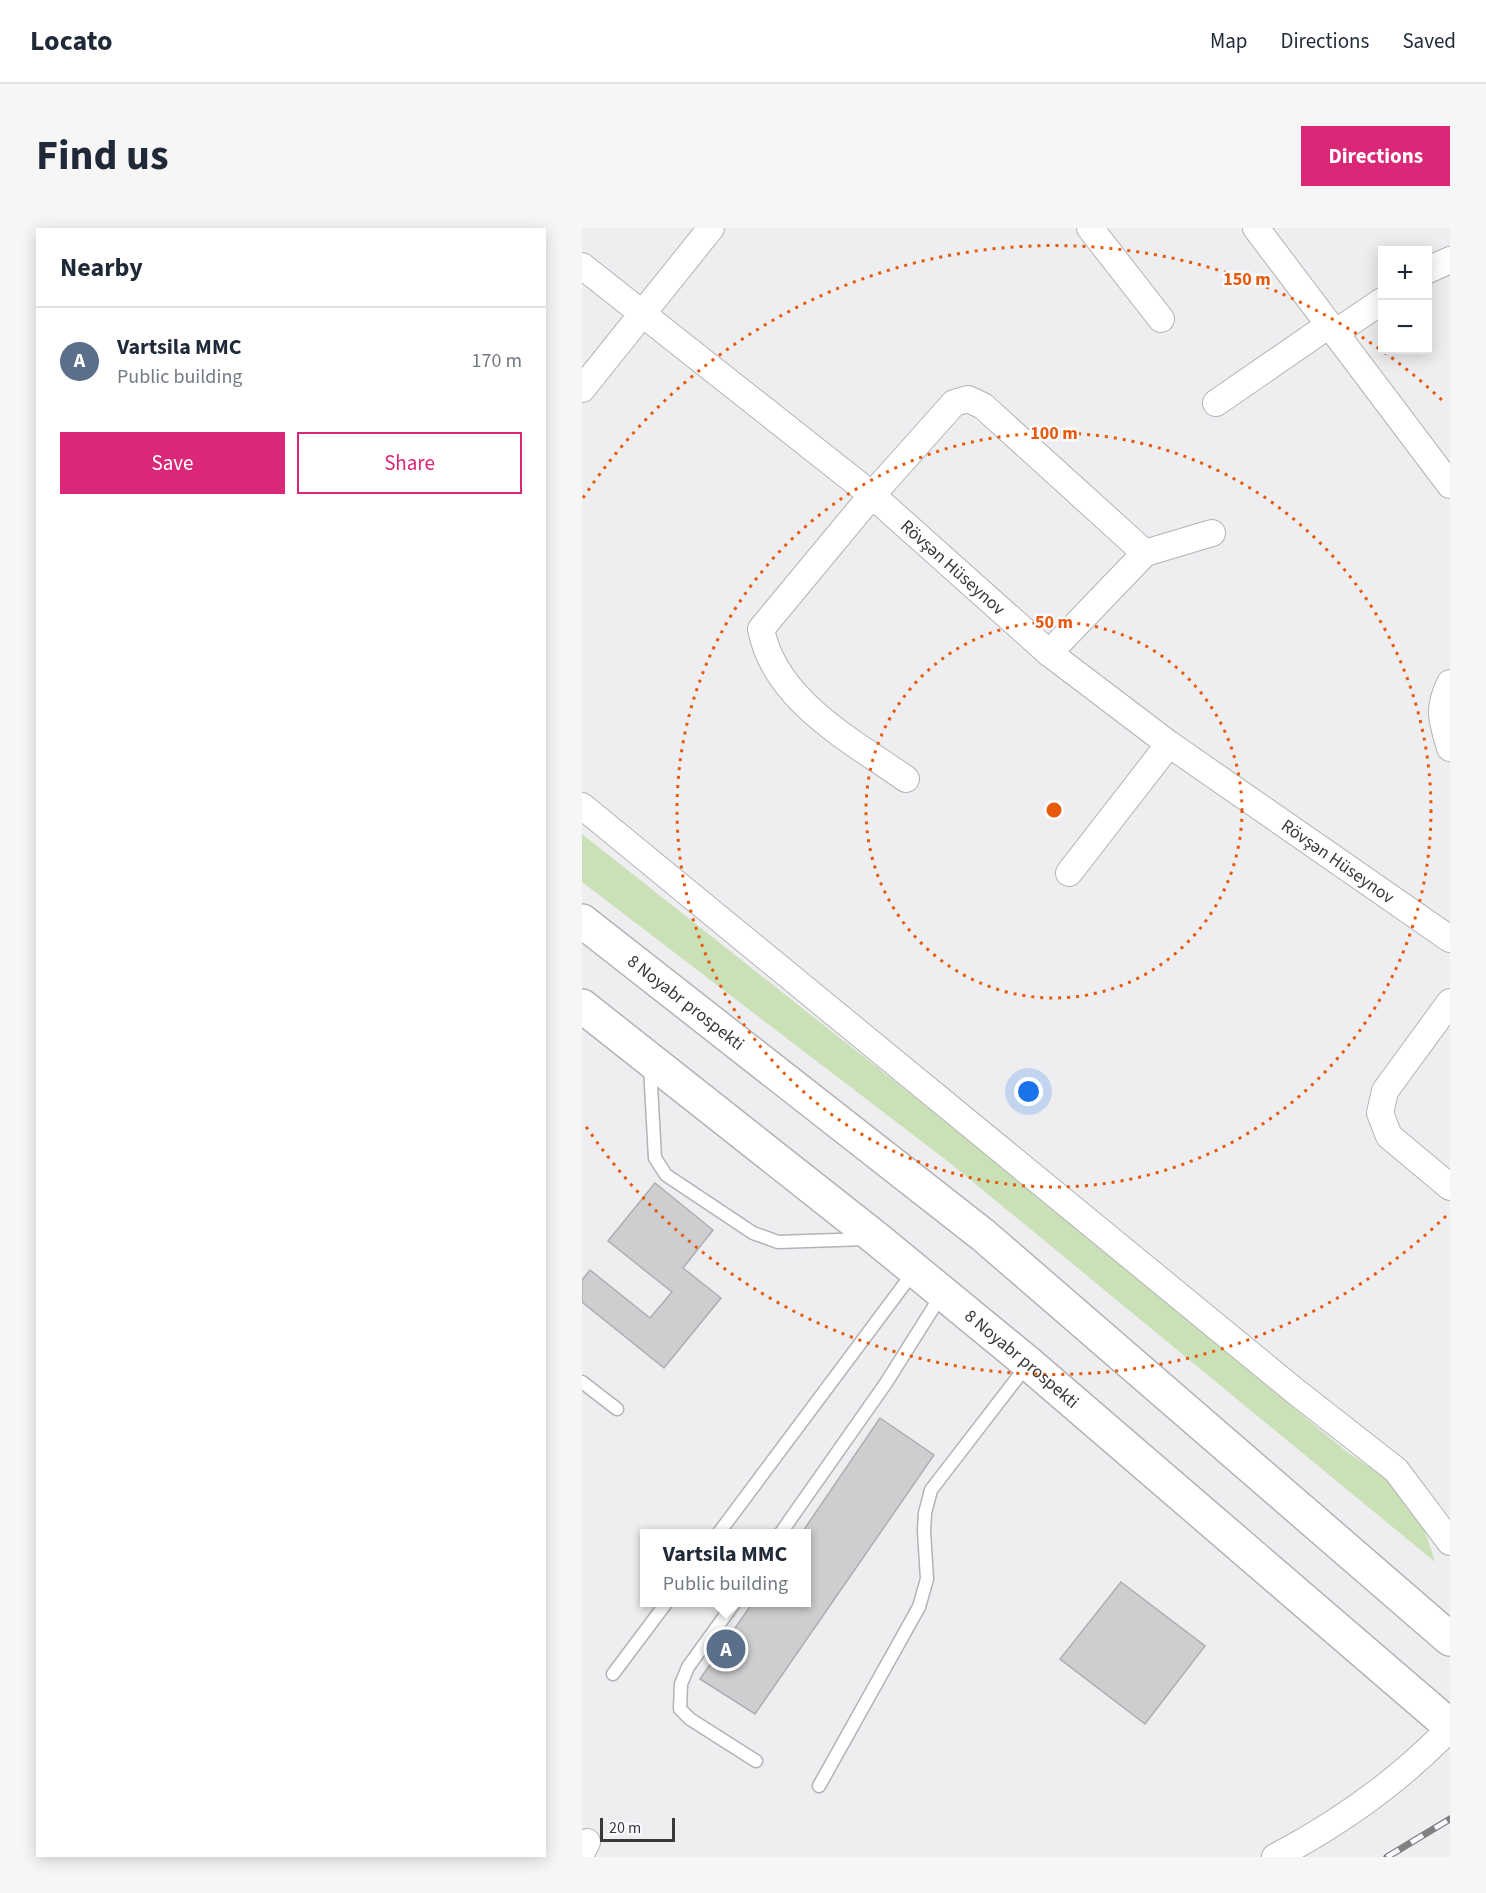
<!DOCTYPE html>
<meta charset="utf-8">
<style>
:root{--surface:#fff;--page:#f6f6f7;--text:#1f2937;--muted:#747a83;--line:#e0e1e3;--accent:#db2777}
body{margin:0;font-family:"Source Sans 3",sans-serif;background:var(--page);color:var(--text)}
.controls{position:absolute;right:18px;top:18px;display:grid;overflow:hidden;border-radius:0px;box-shadow:0 3px 15px #0003}
.controls button{width:54px;height:54px;display:grid;place-items:center;padding:0;border:0;border-bottom:2px solid var(--line);background:var(--surface);color:var(--text);font:30px sans-serif}
.scale{position:absolute;left:18px;bottom:15px;width:75px;box-sizing:border-box;padding-left:6px;border:3px solid #39393a;border-top:0;font-size:16px;line-height:21px;white-space:nowrap;color:#39393a;-webkit-text-stroke:4px #fbfcff;paint-order:stroke}
.you{position:absolute;left:447px;top:864px;width:21px;height:21px;margin:-15px;border:4px solid #fff;border-radius:50%;background:#1a73e8;box-shadow:0 0 0 9px #1a73e833}
.badge{display:grid;place-items:center;width:39px;height:39px;border-radius:50%;background:var(--accent);color:#fff;font-size:20px;font-weight:700}
.pin{position:absolute;translate:-50% -50%;border:3px solid #fff;box-shadow:0 2px 6px #0006}
.popup{position:absolute;left:58px;top:1301px;width:171px;height:78px;box-sizing:border-box;display:grid;place-content:center;border-radius:0px;background:var(--surface);filter:drop-shadow(0 2px 4px #0005);font-size:20px;white-space:nowrap;color:var(--muted)}
.popup b{font-size:22px;color:var(--text)}
.popup::after{content:'';position:absolute;left:50%;top:100%;margin-left:-12px;border:12px solid transparent;border-top-color:var(--surface)}
.list{margin:0;padding:0;list-style:none}
h2{display:flex;justify-content:space-between;align-items:center;height:78px;margin:0;padding:0 24px;font-size:26px}
h2 small{font-size:20px;font-weight:400;color:var(--muted)}
.list li{display:grid;grid-template-columns:39px 1fr auto;gap:18px;align-items:center;box-sizing:border-box;height:108px;padding:0 24px;border-top:2px solid var(--line)}
.list b{display:block;font-size:22px;white-space:nowrap}
.list p{margin:0;font-size:20px;white-space:nowrap;color:var(--muted)}
.list em{font-size:20px;font-style:normal;color:var(--muted)}
.actions{display:flex;gap:12px;padding:18px 24px}
.actions a{flex:1;padding:14px 0;border:2px solid var(--accent);border-radius:0px;text-align:center;font-size:21px;color:var(--accent)}
.actions .main{background:var(--accent);color:#fff}
.map{position:relative;flex:none;width:868px;height:1629px;overflow:hidden;border-radius:0px}
header{display:flex;align-items:center;gap:36px;box-sizing:border-box;height:84px;padding:0 30px;background:var(--surface);border-bottom:2px solid var(--line)}
header strong{font-size:28px}
nav{display:flex;gap:33px;margin-inline-start:auto;font-size:21px}
.intro{display:flex;align-items:center;justify-content:space-between;box-sizing:border-box;height:144px;padding:0 36px}
h1{margin:0;font-size:42px}
.button{padding:15px 27px;border-radius:0px;background:var(--accent);color:#fff;font-size:21px;font-weight:700}
main{display:flex;gap:36px;padding:0 36px}
aside{flex:1;background:var(--surface);border-radius:0px;box-shadow:0 3px 15px #0003}
.map>svg:first-child{display:block}
</style>
<header>
<strong>Locato</strong>
<nav><a>Map</a><a>Directions</a><a>Saved</a></nav>
</header>
<div class="intro"><h1>Find us</h1><a class="button">Directions</a></div>
<main>
<aside>
<h2>Nearby<small></small></h2>
<ul class="list">
<li><span class="badge" style="background:#5c6f8a">A</span><div><b>Vartsila MMC</b><p>Public building</p></div><em>170 m</em></li>
</ul>
<div class="actions"><a class="main">Save</a><a>Share</a></div>
</aside>
<div class="map">
<svg width="868" height="1629" viewBox="0 0 868 1629">
<rect width="100%" height="100%" fill="#eeeef1"/>
<!-- green -->
<path fill="#cae1b7" d="M0,606L382,908L765,1224L808,1253L841,1297L853,1334L368,935L0,654Z"/>
<!-- building -->
<path fill="#ceced1" stroke="#aeaeb1" stroke-width="1.5" d="M73,955L131,1002L101,1040L139,1070L82,1140L0,1074V1052L8,1042L68,1090L90,1064L26,1013Z
M298,1190L352,1227L173,1486L118,1451L171,1374H225V1306H219Z
M539,1354L623,1418L563,1496L478,1431Z"/>
<g fill="none" stroke-linecap="round" stroke-linejoin="round">
<defs>
<path id="lane" d="M68,839L73,930L84,947L171,1005L196,1014L284,1011
M0,1154L35,1181
M136,1306L333,1042
M198,1306L304,1155L360,1066
M153,1374L106,1439L99,1456L98,1481L108,1491L174,1533
M31,1446L85,1374
M237,1558L337,1379L345,1351L342,1303L343,1285L349,1262L446,1136"/>
<g id="street">
<path d="M508,0L579,91"/>
<path d="M674,0L868,257"/>
<path id="s1" d="M0,38L290,267L467,425L587,516L868,711"/>
<path d="M846,42L868,32"/>
<path d="M753,105L800,73"/>
<path d="M0,161L129,0"/>
<path d="M634,175L747,97"/>
<path d="M467,425L563,325L630,305"/>
<path d="M868,455C855,481 860,493 868,520"/>
<path d="M324,551C269,512 193,473 179,401L290,267L372,175L386,171L401,178L563,325"/>
<path d="M0,578L713,1163L814,1242L868,1314"/>
<path d="M487,645L587,516"/>
<path d="M868,774L803,863L798,885L807,908L868,959"/>
<path d="M0,1624L5,1614"/>
<path d="M693,1629C758,1595 817,1553 868,1500"/>
</g>
<g id="highway">
<path id="s2" d="M0,693L401,1007L868,1411"/>
<path id="s3" d="M0,778L295,1011L446,1135L868,1498"/>
</g>
</defs>
<!-- lane casing -->
<use href="#lane" stroke="#b2b3b6" stroke-width="15"/>
<!-- street casing -->
<use href="#street" stroke="#b2b3b6" stroke-width="28"/>
<!-- highway casing -->
<use href="#highway" stroke="#b2b3b6" stroke-width="36"/>
<!-- lane -->
<use href="#lane" stroke="#fff" stroke-width="12"/>
<!-- street -->
<use href="#street" stroke="#fff" stroke-width="26"/>
<!-- highway -->
<use href="#highway" stroke="#fff" stroke-width="33"/>
<defs>
<path id="rail" d="M805,1629L868,1591"/>
</defs>
<!-- rail casing -->
<use href="#rail" stroke="#818183" stroke-width="7"/>
<!-- rail -->
<use href="#rail" stroke="#fbfcff" stroke-width="4.5" stroke-dasharray="14" stroke-linecap="butt"/>
</g>
<!-- distance rings -->
<g fill="none" stroke="#e8590c" stroke-width="3" stroke-dasharray="3 6">
<circle cx="472" cy="582" r="188"/>
<circle cx="472" cy="582" r="377"/>
<path d="M864 988A565 565 0 0 1 1 894M1 270A565 565 0 0 1 864 176"/>
</g>
<g text-anchor="middle" dominant-baseline="central" stroke-width="5" stroke-linejoin="round" paint-order="stroke">
<!-- street labels -->
<g font-size="18" fill="#39393a" stroke="#fbfcff">
<text stroke="none"><textPath href="#s1" startOffset="478">Rövşən Hüseynov</textPath></text>
<text stroke="none"><textPath href="#s1" startOffset="963">Rövşən Hüseynov</textPath></text>
<text stroke="none"><textPath href="#s2" startOffset="132">8 Noyabr prospekti</textPath></text>
<text stroke="none"><textPath href="#s3" startOffset="564">8 Noyabr prospekti</textPath></text>
</g>
</g>
<circle cx="472" cy="582" r="9" fill="#e8590c" stroke="#fbfcff" stroke-width="3"/>
<g font-size="18" text-anchor="middle" font-weight="bold" fill="#e8590c" stroke="#fbfcff" stroke-width="5" stroke-linejoin="round" paint-order="stroke">
<text x="665" y="57">150 m</text>
<text x="472" y="211">100 m</text>
<text x="472" y="400">50 m</text>
</g>
</svg>
<div class="controls">
<button>+</button>
<button>−</button>
</div>
<div class="scale">20 m</div>
<div class="you"></div>
<div class="pin badge" style="left:144px;top:1421px;background:#5c6f8a">A</div>
<div class="popup"><b>Vartsila MMC</b>Public building</div>
</div>
</main>
